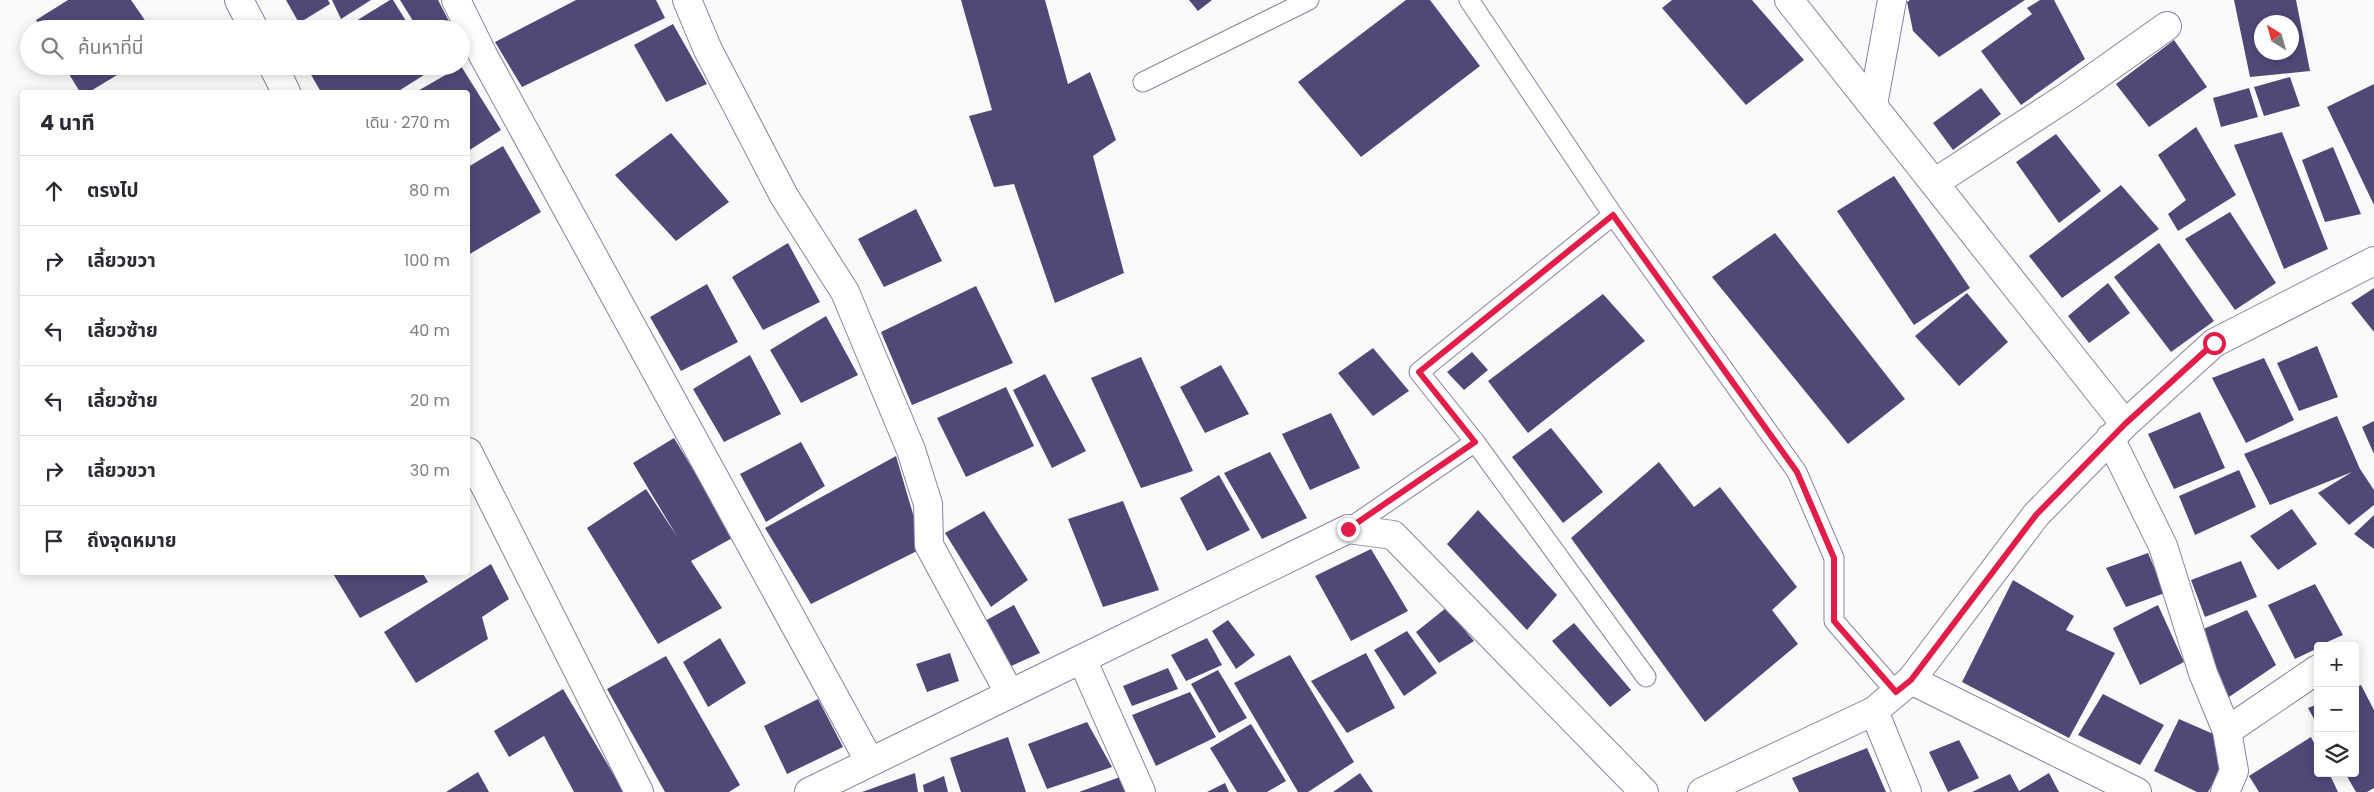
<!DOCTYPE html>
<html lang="th">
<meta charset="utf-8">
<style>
:root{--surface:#fff;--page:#f7f7f7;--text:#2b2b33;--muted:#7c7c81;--line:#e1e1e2}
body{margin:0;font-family:Poppins,"Noto Sans Thai",sans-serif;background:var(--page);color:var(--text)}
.controls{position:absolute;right:15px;bottom:15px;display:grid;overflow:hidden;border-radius:5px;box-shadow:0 2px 12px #0003}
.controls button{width:45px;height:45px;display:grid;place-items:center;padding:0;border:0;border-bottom:1px solid var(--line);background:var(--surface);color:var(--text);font:25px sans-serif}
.compass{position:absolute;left:2254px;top:15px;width:45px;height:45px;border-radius:50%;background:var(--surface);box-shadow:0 2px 12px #0003;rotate:323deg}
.stop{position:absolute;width:15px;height:15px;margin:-11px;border:4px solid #e11d48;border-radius:50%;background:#fff}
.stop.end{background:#e11d48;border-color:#fff;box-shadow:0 1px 5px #0008}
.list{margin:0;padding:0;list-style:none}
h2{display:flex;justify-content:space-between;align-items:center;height:65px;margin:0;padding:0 20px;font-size:21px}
h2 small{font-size:16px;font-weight:400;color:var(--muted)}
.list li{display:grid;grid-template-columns:32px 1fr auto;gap:15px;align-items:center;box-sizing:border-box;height:70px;padding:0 20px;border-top:1px solid var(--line)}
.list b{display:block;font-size:19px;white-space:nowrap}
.list em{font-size:16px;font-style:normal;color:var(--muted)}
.icon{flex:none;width:28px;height:28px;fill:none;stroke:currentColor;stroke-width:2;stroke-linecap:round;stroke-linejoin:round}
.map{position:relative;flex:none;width:2374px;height:792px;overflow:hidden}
.search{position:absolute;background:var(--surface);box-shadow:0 2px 12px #0003;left:20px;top:20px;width:450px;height:55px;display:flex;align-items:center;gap:12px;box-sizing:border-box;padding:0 18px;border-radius:28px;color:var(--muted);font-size:19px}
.panel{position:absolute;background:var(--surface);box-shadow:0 2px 12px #0003;left:20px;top:90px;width:450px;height:485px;border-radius:5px}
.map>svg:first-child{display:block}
</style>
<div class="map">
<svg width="2374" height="792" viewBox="0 0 2374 792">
<rect width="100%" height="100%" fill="#fafafa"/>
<!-- building -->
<path fill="#514878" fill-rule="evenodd" d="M68,0H131L151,29H41L36,20Z
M286,0H328L330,4L299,23Z
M332,0H371L341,19Z
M390,0H393L411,29H343Z
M400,0H438L453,29H418Z
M576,0H656L665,18L522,87L495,42Z
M961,0H1045L1068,84L1090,72L1116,140L1093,156L1124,273L1055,303L1014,184L994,187L969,116L992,110Z
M1189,0H1212L1198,11Z
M1406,0H1430L1480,66L1361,157L1298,82Z
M1672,0H1752L1804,60L1746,105L1662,8Z
M1910,0H2025L1939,57L1913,31L1907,2Z
M2040,0H2054L2085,59L2021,105L1981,51L2032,14L2027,8Z
M2234,0H2296L2310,71L2250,77ZM2262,22H2292V52H2262Z
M673,24L707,84L666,102L634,45Z
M2174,40L2207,87L2149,127L2116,84Z
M64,66H132L89,92H80Z
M306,66H435V68L397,92H321Z
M461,66L501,130L468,151V92H416Z
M2290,77L2300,106L2264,116L2254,87Z
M2374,84V205L2327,107Z
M1981,88L2001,114L1953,150L1933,123Z
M2249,88L2258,117L2221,127L2213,98Z
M2196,127L2236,195L2178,231L2168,214L2186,200L2158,155Z
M2282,132L2328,249L2284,269L2234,145Z
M671,133L729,202L676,241L615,175Z
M2056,134L2101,191L2059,223L2016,162Z
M503,146L541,212L468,255V167Z
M2333,147L2361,214L2325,222L2302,160Z
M1894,176L1970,288L1914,325L1837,211Z
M2121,185L2159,229L2062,298L2029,256Z
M916,209L942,261L884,287L858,239Z
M2230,212L2276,283L2235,310L2185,239Z
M1775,233L1905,399L1848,444L1712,277Z
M788,243L820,302L763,330L732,277Z
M2159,243L2214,321L2171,352L2114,277Z
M2108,283L2130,313L2089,343L2068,316Z
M707,284L738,342L681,371L650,317Z
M976,286L1013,363L912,405L881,332Z
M2374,288V332L2351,303Z
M1967,293L2008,342L1959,386L1915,336Z
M1603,294L1645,341L1528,433L1488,381Z
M826,316L858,375L801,403L770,350Z
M2317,346L2338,397L2299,411L2277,363Z
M1373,348L1409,391L1373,416L1338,373Z
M1472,352L1488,370L1464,390L1447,372Z
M750,355L781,414L724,442L693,389Z
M1141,357L1193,471L1141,488L1091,378Z
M2264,358L2294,420L2246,443L2212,378Z
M1221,365L1249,414L1205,433L1180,387Z
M1045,374L1086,451L1052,468L1013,390Z
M1006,387L1034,446L966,477L937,418Z
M2200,412L2225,468L2174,489L2148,434Z
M1331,413L1360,468L1310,490L1282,434Z
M2337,416L2360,469L2374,490V505L2349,525L2318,493L2352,472L2270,505L2244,454Z
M2374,421V454L2362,427Z
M1551,428L1603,492L1563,523L1512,457Z
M674,438L734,537L691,561L722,608L658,644L587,528L646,489L678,538L633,463Z
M801,442L825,486L766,522L740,474Z
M1270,452L1307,518L1262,539L1224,473Z
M896,456L923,548L811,604L765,528Z
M1659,462L1694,507L1720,487L1797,587L1772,610L1798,644L1705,722L1571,538Z
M2239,470L2256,507L2195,535L2179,496Z
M1219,475L1250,530L1207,551L1180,498Z
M1123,501L1159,590L1103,607L1068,519Z
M2292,509L2317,544L2278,570L2250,536Z
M1478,510L1557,595L1527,630L1447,544Z
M984,511L1028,580L991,607L945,533Z
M2374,515V549L2354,534Z
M1371,549L1408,611L1351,641L1315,576Z
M2148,553L2165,593L2126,607L2106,568Z
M2241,561L2257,597L2205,617L2191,580Z
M491,564L509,599L482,617L488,639L416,683L384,632Z
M332,572H422L428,582L360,618Z
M2013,580L2074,616L2066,630L2115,653L2069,738L1962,682Z
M2315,584L2343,635L2318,646V648L2295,659L2268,605Z
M1014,605L1040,653L1009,667L983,622Z
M2158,605L2184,662L2140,685L2113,628Z
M1446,608L1474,641L1439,663L1416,632Z
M2247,610L2276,665L2229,697L2199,631Z
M1228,620L1255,655L1236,669L1212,631Z
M1574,623L1631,690L1610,707L1552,641Z
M1407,631L1437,673L1404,696L1374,650Z
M720,638L746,683L708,707L683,662Z
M1207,638L1222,665L1186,681L1171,655Z
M950,653L959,681L927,692L916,664Z
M1366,653L1395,708L1347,733L1311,681Z
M1290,655L1354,762L1308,792H1298L1234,683Z
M666,656L740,785L729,792H665L607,689Z
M1168,668L1178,689L1132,706L1123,686Z
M1218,670L1247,718L1219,733L1191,684Z
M2361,685L2374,710V788L2367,792H2356L2345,773H2355V688Z
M563,689L624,792H574L544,736L509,757L494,731Z
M1190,692L1216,737L1156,766L1132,715Z
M2103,694L2164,725L2140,765L2078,735Z
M818,699L843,747L787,774L764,726Z
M2318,704V726L2308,708Z
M2179,719L2218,736L2224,764L2208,792H2197L2154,771Z
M1087,722L1112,767L1047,789L1028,744Z
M1251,724L1286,781L1267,792H1237L1210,748Z
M1008,737L1026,792H961L950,758Z
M2311,737L2318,751V773H2329L2338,792H2259L2249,776Z
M1959,740L1979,778L1948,792L1929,752Z
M1867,748L1886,792H1799L1792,778Z
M478,772L489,792H446Z
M915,773L918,792H862Z
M1360,773L1373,792H1333Z
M2049,773L2059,792H1972L2010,774L2019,791Z
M944,776L948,792H924L923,785Z
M1120,777L1128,792H1079Z
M1225,783L1229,792H1207Z"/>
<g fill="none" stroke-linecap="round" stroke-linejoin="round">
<defs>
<path id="service" d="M1469,0L1613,215L1797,472L1834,558V621L1896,692
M1143,82L1309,0
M1475,442L1646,677
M1348,529L1475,442L1419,372L1613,215"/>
<path id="minor" d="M239,0L254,29
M456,0L483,55L870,762
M687,0L708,50L784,196L845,292L911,450L928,504L929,545L1010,694
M1789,0L2125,424
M273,66L286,92
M1873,105L1892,0
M1934,183L2068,96L2167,26
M2110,438L2163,546L2203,673L2227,731L2234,771L2225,792
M468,452L639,792
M1082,659L1141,792
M1911,680L2137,792
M1874,711L1907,792
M2227,731L2318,669
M809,792L1348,529L1393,535L1644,792
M1702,792L1874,711L1911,680L2036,515L2125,424L2214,343L2374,261"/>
</defs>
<!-- service casing -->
<use href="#service" stroke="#8783a3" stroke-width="21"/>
<!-- minor casing -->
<use href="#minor" stroke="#8783a3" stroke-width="30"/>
<!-- service -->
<use href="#service" stroke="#fff" stroke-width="19"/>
<!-- minor -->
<use href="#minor" stroke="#fff" stroke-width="28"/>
</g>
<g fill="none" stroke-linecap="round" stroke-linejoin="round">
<!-- route -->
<path stroke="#e11d48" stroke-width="6" d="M1348,529L1475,442L1419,372L1613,215L1797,472L1834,558V621L1896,692L1911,680L2036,515L2125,424L2214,343"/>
</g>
</svg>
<div class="controls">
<button>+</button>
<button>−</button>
<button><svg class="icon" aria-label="layers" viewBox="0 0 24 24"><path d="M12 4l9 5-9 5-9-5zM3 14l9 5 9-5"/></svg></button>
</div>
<svg class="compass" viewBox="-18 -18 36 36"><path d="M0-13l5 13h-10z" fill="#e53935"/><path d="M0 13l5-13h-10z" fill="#7c7c81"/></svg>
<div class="stop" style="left:2214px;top:343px"></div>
<div class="stop end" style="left:1348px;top:529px"></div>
<div class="search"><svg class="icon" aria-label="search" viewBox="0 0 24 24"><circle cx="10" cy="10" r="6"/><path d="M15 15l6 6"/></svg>ค้นหาที่นี่</div>
<section class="panel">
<h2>4 นาที<small>เดิน · 270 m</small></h2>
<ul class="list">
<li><svg class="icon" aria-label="ahead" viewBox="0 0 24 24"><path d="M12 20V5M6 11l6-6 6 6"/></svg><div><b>ตรงไป</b></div><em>80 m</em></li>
<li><svg class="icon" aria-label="right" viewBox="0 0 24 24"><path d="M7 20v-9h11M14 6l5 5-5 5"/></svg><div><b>เลี้ยวขวา</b></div><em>100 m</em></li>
<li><svg class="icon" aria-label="left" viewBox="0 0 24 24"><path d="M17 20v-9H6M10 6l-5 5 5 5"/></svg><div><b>เลี้ยวซ้าย</b></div><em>40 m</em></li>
<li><svg class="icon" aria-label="left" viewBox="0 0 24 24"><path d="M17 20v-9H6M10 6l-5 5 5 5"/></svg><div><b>เลี้ยวซ้าย</b></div><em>20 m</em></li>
<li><svg class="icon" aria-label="right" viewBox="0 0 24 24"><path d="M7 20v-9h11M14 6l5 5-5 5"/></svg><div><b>เลี้ยวขวา</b></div><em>30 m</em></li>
<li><svg class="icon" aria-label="arrive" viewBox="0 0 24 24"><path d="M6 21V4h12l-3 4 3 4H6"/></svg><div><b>ถึงจุดหมาย</b></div></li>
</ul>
</section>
</div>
